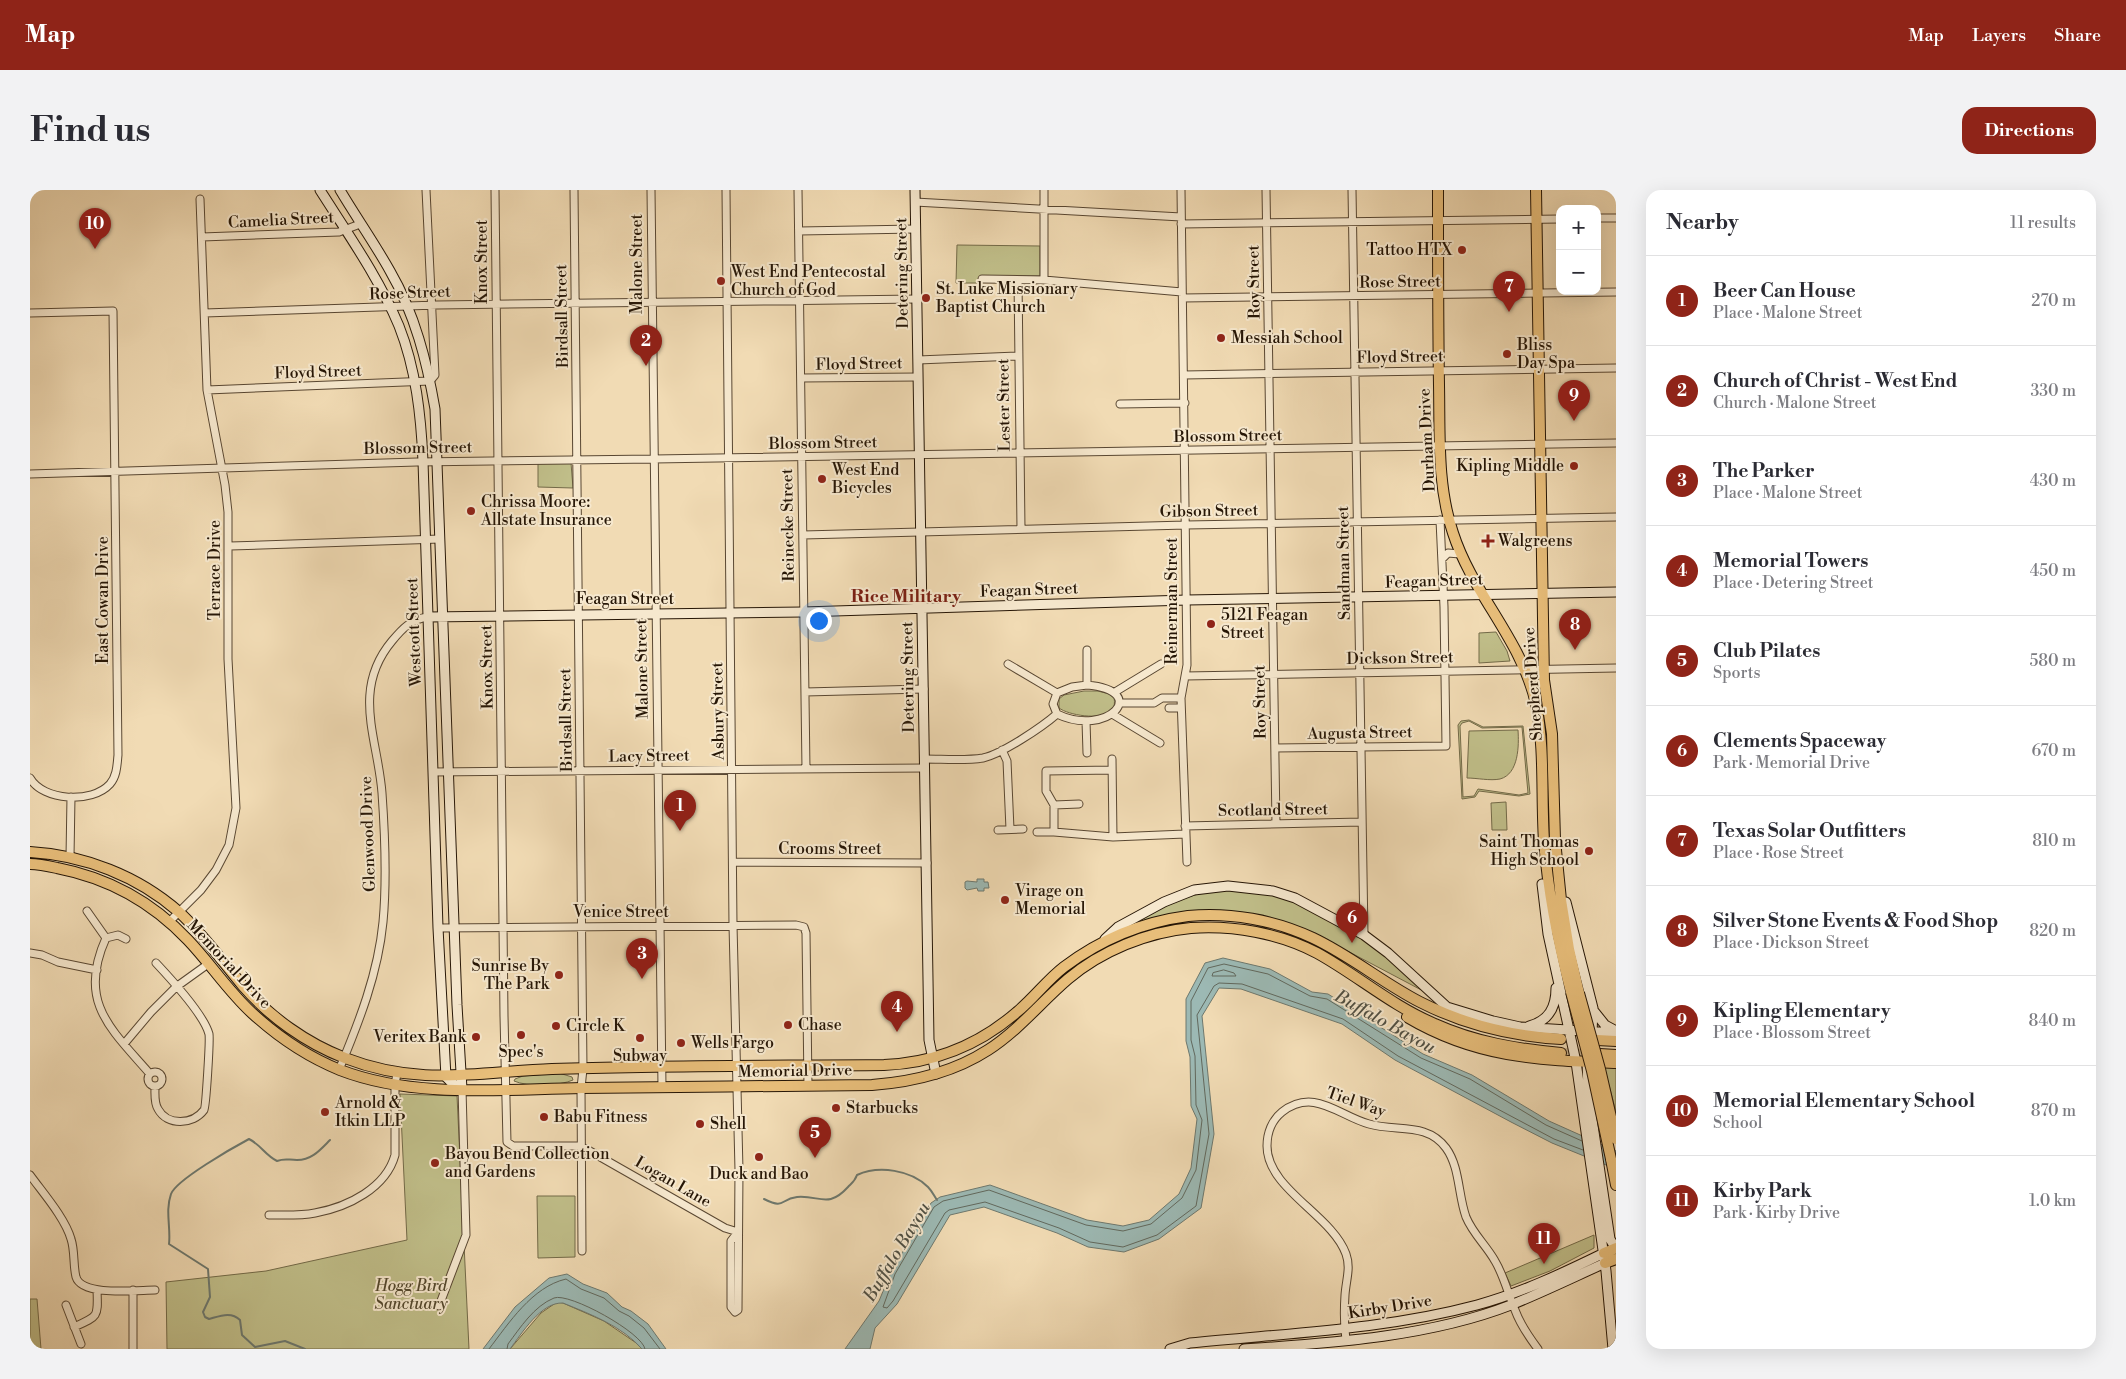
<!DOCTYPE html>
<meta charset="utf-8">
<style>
:root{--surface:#fff;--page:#f2f2f3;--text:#2b2b33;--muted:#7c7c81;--line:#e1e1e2;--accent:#8f2418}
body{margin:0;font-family:"Libre Bodoni",serif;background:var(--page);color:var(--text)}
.controls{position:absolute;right:15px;top:15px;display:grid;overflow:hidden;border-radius:10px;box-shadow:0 5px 20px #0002}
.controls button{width:45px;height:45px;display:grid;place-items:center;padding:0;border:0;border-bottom:1px solid var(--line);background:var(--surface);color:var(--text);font:25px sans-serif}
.you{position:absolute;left:788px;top:430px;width:18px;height:18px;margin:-12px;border:4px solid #fff;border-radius:50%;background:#1a73e8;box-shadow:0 0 0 8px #1a73e833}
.badge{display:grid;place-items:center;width:32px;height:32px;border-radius:50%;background:var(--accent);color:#fff;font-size:16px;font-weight:700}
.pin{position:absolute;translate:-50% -41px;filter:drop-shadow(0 1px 2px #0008)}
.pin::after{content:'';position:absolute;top:26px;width:18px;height:15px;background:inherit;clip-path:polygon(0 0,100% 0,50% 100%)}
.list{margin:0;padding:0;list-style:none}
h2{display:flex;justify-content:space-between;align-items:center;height:65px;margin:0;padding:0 20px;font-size:21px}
h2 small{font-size:16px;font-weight:400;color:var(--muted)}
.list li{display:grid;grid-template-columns:32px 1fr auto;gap:15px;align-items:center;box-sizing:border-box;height:90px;padding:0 20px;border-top:1px solid var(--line)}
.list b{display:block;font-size:19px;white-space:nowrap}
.list p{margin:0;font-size:16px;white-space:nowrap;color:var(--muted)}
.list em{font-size:16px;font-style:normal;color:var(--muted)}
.map{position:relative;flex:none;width:1586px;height:1159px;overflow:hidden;border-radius:15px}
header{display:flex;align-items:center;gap:30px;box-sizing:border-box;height:70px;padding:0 25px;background:var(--accent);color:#fff}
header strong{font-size:24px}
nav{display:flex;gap:28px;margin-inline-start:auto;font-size:18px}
.intro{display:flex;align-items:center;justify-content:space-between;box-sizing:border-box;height:120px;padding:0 30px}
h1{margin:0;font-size:35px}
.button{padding:12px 22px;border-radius:15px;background:var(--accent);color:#fff;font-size:18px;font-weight:700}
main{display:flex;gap:30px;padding:0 30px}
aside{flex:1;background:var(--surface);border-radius:15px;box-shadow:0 5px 20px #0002}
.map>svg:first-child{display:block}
</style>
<header>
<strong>Map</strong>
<nav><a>Map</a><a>Layers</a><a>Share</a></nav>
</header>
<div class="intro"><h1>Find us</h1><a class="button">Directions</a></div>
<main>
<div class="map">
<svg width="1586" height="1159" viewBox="0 0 1586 1159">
<rect width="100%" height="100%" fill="#f1dbb4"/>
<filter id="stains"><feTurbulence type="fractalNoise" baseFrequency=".004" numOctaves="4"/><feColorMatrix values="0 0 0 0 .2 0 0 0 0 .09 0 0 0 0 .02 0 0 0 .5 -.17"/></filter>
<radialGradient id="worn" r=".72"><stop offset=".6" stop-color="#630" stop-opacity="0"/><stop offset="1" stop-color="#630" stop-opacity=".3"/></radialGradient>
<!-- green -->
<path fill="#c0be89" stroke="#736a48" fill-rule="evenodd" d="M927,55L1010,56V86H950V93H926Z
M508,272L541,273L543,298L508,297Z
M1466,442L1477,461L1480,471L1449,473V443Z
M1054,501H1068L1079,504L1084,508C1090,534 1041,527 1029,518V509L1034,505Z
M1439,530L1453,537L1493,536L1500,604L1489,606L1449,601L1445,607L1432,609L1428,535L1431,531ZM1439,531L1452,538L1492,537L1498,603L1489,605L1448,599L1444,606L1433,607L1430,536L1432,533Z
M1488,540C1489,555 1489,584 1470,589C1460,591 1447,588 1437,588L1439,541Z
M1476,612L1477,640H1462L1461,613Z
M1204,699L1253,707L1303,731L1348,758L1397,803L1289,746L1237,727L1109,732L1097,736C1136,716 1159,701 1204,699Z
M1574,876L1586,877V922Z
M529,883L542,887L543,890C530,896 497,897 484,891L485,889L493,886Z
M370,904L427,906L439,1159H137L136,1092L236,1081L377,1050Z
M507,1006H545V1067L508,1068Z
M1564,1045V1058L1520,1081L1481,1096L1475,1083Z
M0,1109H7L11,1159H0Z
M527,1112L533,1113L574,1131L615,1159H480L511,1123Z"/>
<!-- water -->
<path fill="#9cb9b4" stroke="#6d786e" d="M947,689H954V692H958L959,698H954V701H948L947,698L937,700L935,698V692L937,691L947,692Z
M1193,768L1240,779L1282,802L1298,804L1393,864L1442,885L1519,931L1586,961V979L1522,953L1481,932L1365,870L1312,834L1211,799L1189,798L1172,826L1184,944L1171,1018L1129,1049L1094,1062L1058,1057L1027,1043L954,1017L920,1025L867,1114L845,1138L840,1159H815L849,1111L861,1082L901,1013L910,1007L960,995L1057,1030L1093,1036L1119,1030L1149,1004L1161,978L1167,929L1161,916L1160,867L1156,851V809L1175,773Z
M537,1084L553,1094L577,1103L592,1117L601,1121L618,1134L636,1159H612C592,1136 560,1124 533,1113C511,1112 492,1143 480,1159H453L485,1117L519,1088Z"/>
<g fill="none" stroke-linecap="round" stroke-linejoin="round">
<!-- shore -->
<path stroke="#61685d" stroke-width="1" d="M1194,780L1204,783L1206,786H1182L1183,783Z
M1552,951L1516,935L1440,889L1391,868L1297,809L1280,806L1238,784L1194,774L1178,778L1161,811V850L1165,866L1166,915L1172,930L1166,980L1152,1008L1121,1034L1093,1041L1056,1035L959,1000L913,1011L904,1017L865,1084L853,1117L857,1118L863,1111L915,1023L919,1020L955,1012L1029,1038L1060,1052L1093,1057L1127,1045L1166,1016L1179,944L1167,825L1184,796L1189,793L1212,794L1313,829L1368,866L1524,949L1553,960
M459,1159C479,1133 502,1097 536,1089L551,1099L574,1108L589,1121L599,1126L614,1138L630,1159
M477,1159L478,1154C490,1138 504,1116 524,1108C539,1102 613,1143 615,1159"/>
<!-- stream -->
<path stroke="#6d786e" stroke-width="2" d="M734,1009C756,1020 749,1009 767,1007C790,1005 798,1019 818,997C822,993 825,991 827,985C849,975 881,980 898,997C902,1001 904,1006 907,1010
M275,1159L255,1151L225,1157L212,1145L210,1130C201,1121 190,1126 179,1129L175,1127L173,1122L180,1107L178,1079L139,1054C141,1038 135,1021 141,1004C146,990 204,957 219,949C231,955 235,965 247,971C255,968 258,970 267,970C282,970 290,960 300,950"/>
<!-- primary-tunnel -->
<path stroke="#c8b491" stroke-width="10" stroke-dasharray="10 5" stroke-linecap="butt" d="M1531,863L1565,864"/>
<defs>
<path id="street" d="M465,0L474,826L477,952L483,956H551L695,1038L708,1042
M544,0L553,879L551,898L552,1061
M621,0L632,897
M696,0L703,735L709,980L708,1120L705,1122L701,1117V1051L708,1042
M768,0L776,579
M1014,0V90
M1151,0L1157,475L1151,508L1157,672
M1236,0L1246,634
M1322,0L1334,745
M885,12L1151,27
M1567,28H1586
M1151,34L1530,29
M769,41L886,39
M172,47L309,42L330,34
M952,89L1014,90L1152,102
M988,90L991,339
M1153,108L1586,102
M0,123L83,121L88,565C87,575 87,586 80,594C62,614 13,611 0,588
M175,123L407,115L887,109
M888,170L987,166
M1154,185L1586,178
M771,188L888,187
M177,200L400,191L405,185L396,0
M1090,214L1155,213
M0,284L387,272L624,269L1586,253
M773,345L1156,335L1586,327
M200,356L410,349
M1412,369L1418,363L1430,364
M978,474L1027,503
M1155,486L1586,478
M1057,495C1122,501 1077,548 1027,524L1023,514L1027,503L1042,497Z
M1057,495V460
M775,502L894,499
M1085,502L1131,474
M1089,513H1124L1132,508H1151
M1139,518H1151
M1082,524L1130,553
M1056,531L1057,563
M1245,558L1416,556L1414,417L1410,330
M972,560L977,571L980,639
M895,569C913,569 935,571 953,568C972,564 1012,537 1027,524
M1082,569L1083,647
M403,582L895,578
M1024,615L1049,614
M1155,636L1332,632
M968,640L993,639
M1007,642H1024L1083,647L1155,644
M1024,642V615L1016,601V581L1082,580
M40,667L41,607
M703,672L897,673
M57,721L76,748
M139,732L171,700L186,680L199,655L206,618L198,469V322L195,295L177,200L170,9
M408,738L766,735L774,737L776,743L778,896
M96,749L88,745L76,748C47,812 81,839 120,884
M0,763L12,765L28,772L67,780
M94,854L121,822L146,797L178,774
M309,880C329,832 348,784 353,732C357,690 355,645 352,603C348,549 321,500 362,451C372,439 381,429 398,427
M118 889a7 7 0 1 1 14 0a7 7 0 1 1-14 0Z
M125,897C125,904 124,913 128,919C137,936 163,935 174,920C176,917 180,851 179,844C174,825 141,789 126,773
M0,985C13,1003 35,1028 41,1049C45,1061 43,1075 46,1087C52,1107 108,1100 125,1100
M239,1025C254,1025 270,1026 285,1023C318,1017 356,998 365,965V895L367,883
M36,1115L51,1154
M409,1116L436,1045L432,899
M44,1137C69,1126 68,1127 67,1100
M1316,1150C1314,1135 1314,1120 1315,1105C1316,1090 1321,1078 1316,1064C1302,1025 1237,999 1237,956C1237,943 1242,930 1252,922C1284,897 1309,926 1339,934C1367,942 1397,932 1416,958C1430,977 1428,1005 1436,1027C1443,1044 1456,1055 1465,1071C1474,1086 1478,1104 1485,1120C1490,1134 1499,1147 1508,1159
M103,1159V1100"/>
<path id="secondary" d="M290,0C318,44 349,88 369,136C386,179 391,226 393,271L408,738L416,887L421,892L432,899
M310,0C326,27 345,54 360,81C385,124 397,172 405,219L427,815L432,899
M885,0L899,850L906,884
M398,427L773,422L1157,410L1586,402
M1512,694L1518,744L1546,872L1576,1081L1583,1159
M1536,712L1563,818L1562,844
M1075,749L1088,737L1134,712L1164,700L1198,696L1243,701L1265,708L1334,745L1358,763L1417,817L1463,831L1490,837L1586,843
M1563,820L1575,835L1586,841
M1499,836C1519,831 1526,817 1526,798
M1557,869L1558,902L1580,1049L1586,1059
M1140,1159L1160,1153C1257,1143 1353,1140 1447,1115C1491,1103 1533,1083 1574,1063
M1214,1159C1301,1153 1399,1147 1481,1115C1513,1102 1544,1087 1575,1073"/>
<path id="primary" d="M1408,0C1408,65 1408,130 1409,195C1410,245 1407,296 1423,343C1443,405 1492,450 1506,514C1515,559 1511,606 1514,651C1518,702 1528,753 1541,802
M1506,0L1514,490L1522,544L1525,650L1531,710L1539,759L1549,803
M0,662C54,665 108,686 149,722C173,744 192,771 213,796C240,827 276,853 315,868C390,897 446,882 522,879C633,875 743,876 854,875C905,873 949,855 987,822C1004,808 1017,790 1034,777C1070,750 1112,732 1158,726C1200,722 1245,730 1283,748C1321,766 1353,793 1390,812C1435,835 1481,846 1531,849
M0,674C9,674 18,676 27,678C79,688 122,712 158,750C180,773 198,801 222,823C247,846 278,867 310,880C385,909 473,899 552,898C649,897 745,896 842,895C882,892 924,882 958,860C989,840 1011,812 1038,789C1071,761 1117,742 1161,738C1203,735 1249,743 1287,763C1327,785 1362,816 1405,834C1445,852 1487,859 1531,863
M1377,827C1446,868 1508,870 1586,873
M1567,850L1586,851
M1570,864L1586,865
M1581,969L1586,995
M1574,1063L1586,1058
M1575,1073L1586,1069"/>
</defs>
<!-- street casing -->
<use href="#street" stroke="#594732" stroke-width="9"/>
<!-- secondary casing -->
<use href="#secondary" stroke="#261606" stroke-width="11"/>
<!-- primary casing -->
<use href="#primary" stroke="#261606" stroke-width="12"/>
<!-- street -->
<use href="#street" stroke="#f6e8ce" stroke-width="7"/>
<!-- secondary -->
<use href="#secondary" stroke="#f6e8ce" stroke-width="9"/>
<!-- primary -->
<use href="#primary" stroke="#e8be7a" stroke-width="10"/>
<defs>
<path id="primary-bridge" d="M1541,802L1562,881L1581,969
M1549,803L1570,879L1586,949"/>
</defs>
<!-- primary-bridge casing -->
<use href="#primary-bridge" stroke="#261606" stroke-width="12" stroke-linecap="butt"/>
<!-- primary-bridge -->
<use href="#primary-bridge" stroke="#e8be7a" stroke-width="10"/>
</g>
<!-- markers -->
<g fill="#8f2418" stroke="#f6e8ce" stroke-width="2">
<circle cx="1432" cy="60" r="5"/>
<circle cx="691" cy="91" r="5"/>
<circle cx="896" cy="108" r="5"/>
<circle cx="1191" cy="148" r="5"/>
<circle cx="1477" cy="164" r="5"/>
<circle cx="1544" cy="276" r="5"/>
<circle cx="792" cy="289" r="5"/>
<circle cx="441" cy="321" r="5"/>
<path d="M1455.5 343.5h5v5h5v5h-5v5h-5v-5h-5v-5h5z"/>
<circle cx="1181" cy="434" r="5"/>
<circle cx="1559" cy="661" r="5"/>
<circle cx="975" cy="710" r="5"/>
<circle cx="529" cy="785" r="5"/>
<circle cx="758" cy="835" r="5"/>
<circle cx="526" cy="836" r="5"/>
<circle cx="491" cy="845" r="5"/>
<circle cx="446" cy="847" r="5"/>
<circle cx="610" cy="848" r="5"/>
<circle cx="651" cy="853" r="5"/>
<circle cx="806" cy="918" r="5"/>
<circle cx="295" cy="922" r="5"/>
<circle cx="514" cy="927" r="5"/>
<circle cx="670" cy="934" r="5"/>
<circle cx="729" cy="967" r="5"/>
<circle cx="405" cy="973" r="5"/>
</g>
<g text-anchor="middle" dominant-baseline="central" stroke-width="4" stroke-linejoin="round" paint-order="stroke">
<!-- street labels -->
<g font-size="16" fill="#261606" stroke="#f6e8ce">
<text transform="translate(251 30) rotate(-3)">Camelia Street</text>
<text transform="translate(452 72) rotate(-90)">Knox Street</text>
<text transform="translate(607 74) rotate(-90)">Malone Street</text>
<text transform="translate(872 83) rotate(-91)">Detering Street</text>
<text transform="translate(1224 92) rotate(-91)">Roy Street</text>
<text transform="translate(1370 92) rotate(-1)">Rose Street</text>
<text transform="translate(380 103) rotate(-2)">Rose Street</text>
<text transform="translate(532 126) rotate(-91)">Birdsall Street</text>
<text transform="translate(1370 167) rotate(-1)">Floyd Street</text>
<text transform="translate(829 174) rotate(-1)">Floyd Street</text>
<text transform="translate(288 182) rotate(-2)">Floyd Street</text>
<text transform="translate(974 215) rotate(-91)">Lester Street</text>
<text transform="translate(1198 246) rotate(-1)">Blossom Street</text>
<text transform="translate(1397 250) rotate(-93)">Durham Drive</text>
<text transform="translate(793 253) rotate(-1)">Blossom Street</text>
<text transform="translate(388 258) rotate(-1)">Blossom Street</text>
<text transform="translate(1179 321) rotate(-1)">Gibson Street</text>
<text transform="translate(758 335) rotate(-91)">Reinecke Street</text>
<text transform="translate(1314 373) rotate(-91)">Sandman Street</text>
<text transform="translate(185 380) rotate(-90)">Terrace Drive</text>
<text transform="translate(1404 391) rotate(-2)">Feagan Street</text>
<text transform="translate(999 400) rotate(-2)">Feagan Street</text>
<text x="595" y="409">Feagan Street</text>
<text transform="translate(73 410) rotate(-90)">East Cowan Drive</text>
<text transform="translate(1142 411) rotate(-90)">Reinerman Street</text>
<text transform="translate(384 442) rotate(-92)">Westcott Street</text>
<text transform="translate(1370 468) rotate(-1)">Dickson Street</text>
<text transform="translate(457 477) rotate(-91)">Knox Street</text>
<text transform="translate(612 479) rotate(-91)">Malone Street</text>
<text transform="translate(878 487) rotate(-91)">Detering Street</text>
<text transform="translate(1503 494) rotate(-94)">Shepherd Drive</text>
<text transform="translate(1230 512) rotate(-91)">Roy Street</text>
<text transform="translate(688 521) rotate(-91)">Asbury Street</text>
<text transform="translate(536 530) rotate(-91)">Birdsall Street</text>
<text transform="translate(1330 543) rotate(-1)">Augusta Street</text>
<text transform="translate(619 566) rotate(-1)">Lacy Street</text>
<text transform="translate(1243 620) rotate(-1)">Scotland Street</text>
<text transform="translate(338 644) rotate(-92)">Glenwood Drive</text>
<text x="800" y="659">Crooms Street</text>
<text x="591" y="722">Venice Street</text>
<text transform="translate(199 774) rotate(47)">Memorial Drive</text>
<text transform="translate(765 881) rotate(-1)">Memorial Drive</text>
<text transform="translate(1326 912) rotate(19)">Tiel Way</text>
<text transform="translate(643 992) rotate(30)">Logan Lane</text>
<text transform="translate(1360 1117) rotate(-9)">Kirby Drive</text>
</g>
<!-- poi labels -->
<g font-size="16" fill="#261606" stroke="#f6e8ce" text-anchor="start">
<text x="1422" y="60" text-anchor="end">Tattoo HTX</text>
<text x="701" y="82">West End Pentecostal<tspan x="701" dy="18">Church of God</tspan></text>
<text x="906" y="99">St. Luke Missionary<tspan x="906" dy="18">Baptist Church</tspan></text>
<text x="1201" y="148">Messiah School</text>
<text x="1487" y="155">Bliss<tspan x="1487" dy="18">Day Spa</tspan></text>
<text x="1534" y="276" text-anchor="end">Kipling Middle</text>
<text x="802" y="280">West End<tspan x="802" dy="18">Bicycles</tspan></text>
<text x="451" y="312">Chrissa Moore:<tspan x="451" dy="18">Allstate Insurance</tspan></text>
<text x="1468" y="351">Walgreens</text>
<text x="1191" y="425">5121 Feagan<tspan x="1191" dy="18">Street</tspan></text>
<text x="1549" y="652" text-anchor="end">Saint Thomas<tspan x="1549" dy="18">High School</tspan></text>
<text x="985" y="701">Virage on<tspan x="985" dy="18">Memorial</tspan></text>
<text x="519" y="776" text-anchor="end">Sunrise By<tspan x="519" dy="18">The Park</tspan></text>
<text x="768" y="835">Chase</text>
<text x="536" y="836">Circle K</text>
<text x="436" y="847" text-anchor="end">Veritex Bank</text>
<text x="661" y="853">Wells Fargo</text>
<text x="491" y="862" text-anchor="middle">Spec's</text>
<text x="610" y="866" text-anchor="middle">Subway</text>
<text x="305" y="913">Arnold &amp;<tspan x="305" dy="18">Itkin LLP</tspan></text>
<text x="816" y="918">Starbucks</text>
<text x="524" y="927">Babu Fitness</text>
<text x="680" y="934">Shell</text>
<text x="415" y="964">Bayou Bend Collection<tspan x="415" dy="18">and Gardens</tspan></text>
<text x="729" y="984" text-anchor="middle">Duck and Bao</text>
</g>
<!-- park labels -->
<g font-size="16" font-style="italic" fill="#54482d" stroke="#f6e8ce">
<text x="381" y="1096">Hogg Bird<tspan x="381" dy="18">Sanctuary</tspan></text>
</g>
<!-- neighbourhood labels -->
<g font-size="18" font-weight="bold" fill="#7a1f14" stroke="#f6e8ce">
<text x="876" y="406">Rice Military</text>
</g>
<!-- water labels -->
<g font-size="18" font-style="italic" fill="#4f4f43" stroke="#f6e8ce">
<text transform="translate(1355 832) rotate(29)">Buffalo Bayou</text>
<text transform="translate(867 1062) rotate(-59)">Buffalo Bayou</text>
</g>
</g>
<rect width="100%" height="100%" filter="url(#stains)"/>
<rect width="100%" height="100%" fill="url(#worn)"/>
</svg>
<div class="controls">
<button>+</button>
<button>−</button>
</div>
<div class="you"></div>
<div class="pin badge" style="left:650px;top:641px">1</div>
<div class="pin badge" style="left:616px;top:176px">2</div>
<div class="pin badge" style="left:612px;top:789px">3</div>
<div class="pin badge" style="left:867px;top:842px">4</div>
<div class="pin badge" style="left:785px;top:968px">5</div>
<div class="pin badge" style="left:1322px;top:753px">6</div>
<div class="pin badge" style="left:1479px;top:122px">7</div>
<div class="pin badge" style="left:1545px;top:460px">8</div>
<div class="pin badge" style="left:1544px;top:231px">9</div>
<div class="pin badge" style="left:65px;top:59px">10</div>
<div class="pin badge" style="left:1514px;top:1074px">11</div>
</div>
<aside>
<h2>Nearby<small>11 results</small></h2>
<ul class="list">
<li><span class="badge">1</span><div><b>Beer Can House</b><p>Place · Malone Street</p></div><em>270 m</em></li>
<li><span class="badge">2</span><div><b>Church of Christ - West End</b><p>Church · Malone Street</p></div><em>330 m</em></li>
<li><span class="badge">3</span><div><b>The Parker</b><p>Place · Malone Street</p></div><em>430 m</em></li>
<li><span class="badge">4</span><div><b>Memorial Towers</b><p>Place · Detering Street</p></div><em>450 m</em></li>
<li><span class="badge">5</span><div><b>Club Pilates</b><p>Sports</p></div><em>580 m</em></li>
<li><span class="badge">6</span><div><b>Clements Spaceway</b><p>Park · Memorial Drive</p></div><em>670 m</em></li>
<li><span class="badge">7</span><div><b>Texas Solar Outfitters</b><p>Place · Rose Street</p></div><em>810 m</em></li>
<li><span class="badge">8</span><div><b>Silver Stone Events &amp; Food Shop</b><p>Place · Dickson Street</p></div><em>820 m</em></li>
<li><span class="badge">9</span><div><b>Kipling Elementary</b><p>Place · Blossom Street</p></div><em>840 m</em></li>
<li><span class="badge">10</span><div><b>Memorial Elementary School</b><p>School</p></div><em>870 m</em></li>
<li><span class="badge">11</span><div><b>Kirby Park</b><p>Park · Kirby Drive</p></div><em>1.0 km</em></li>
</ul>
</aside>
</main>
